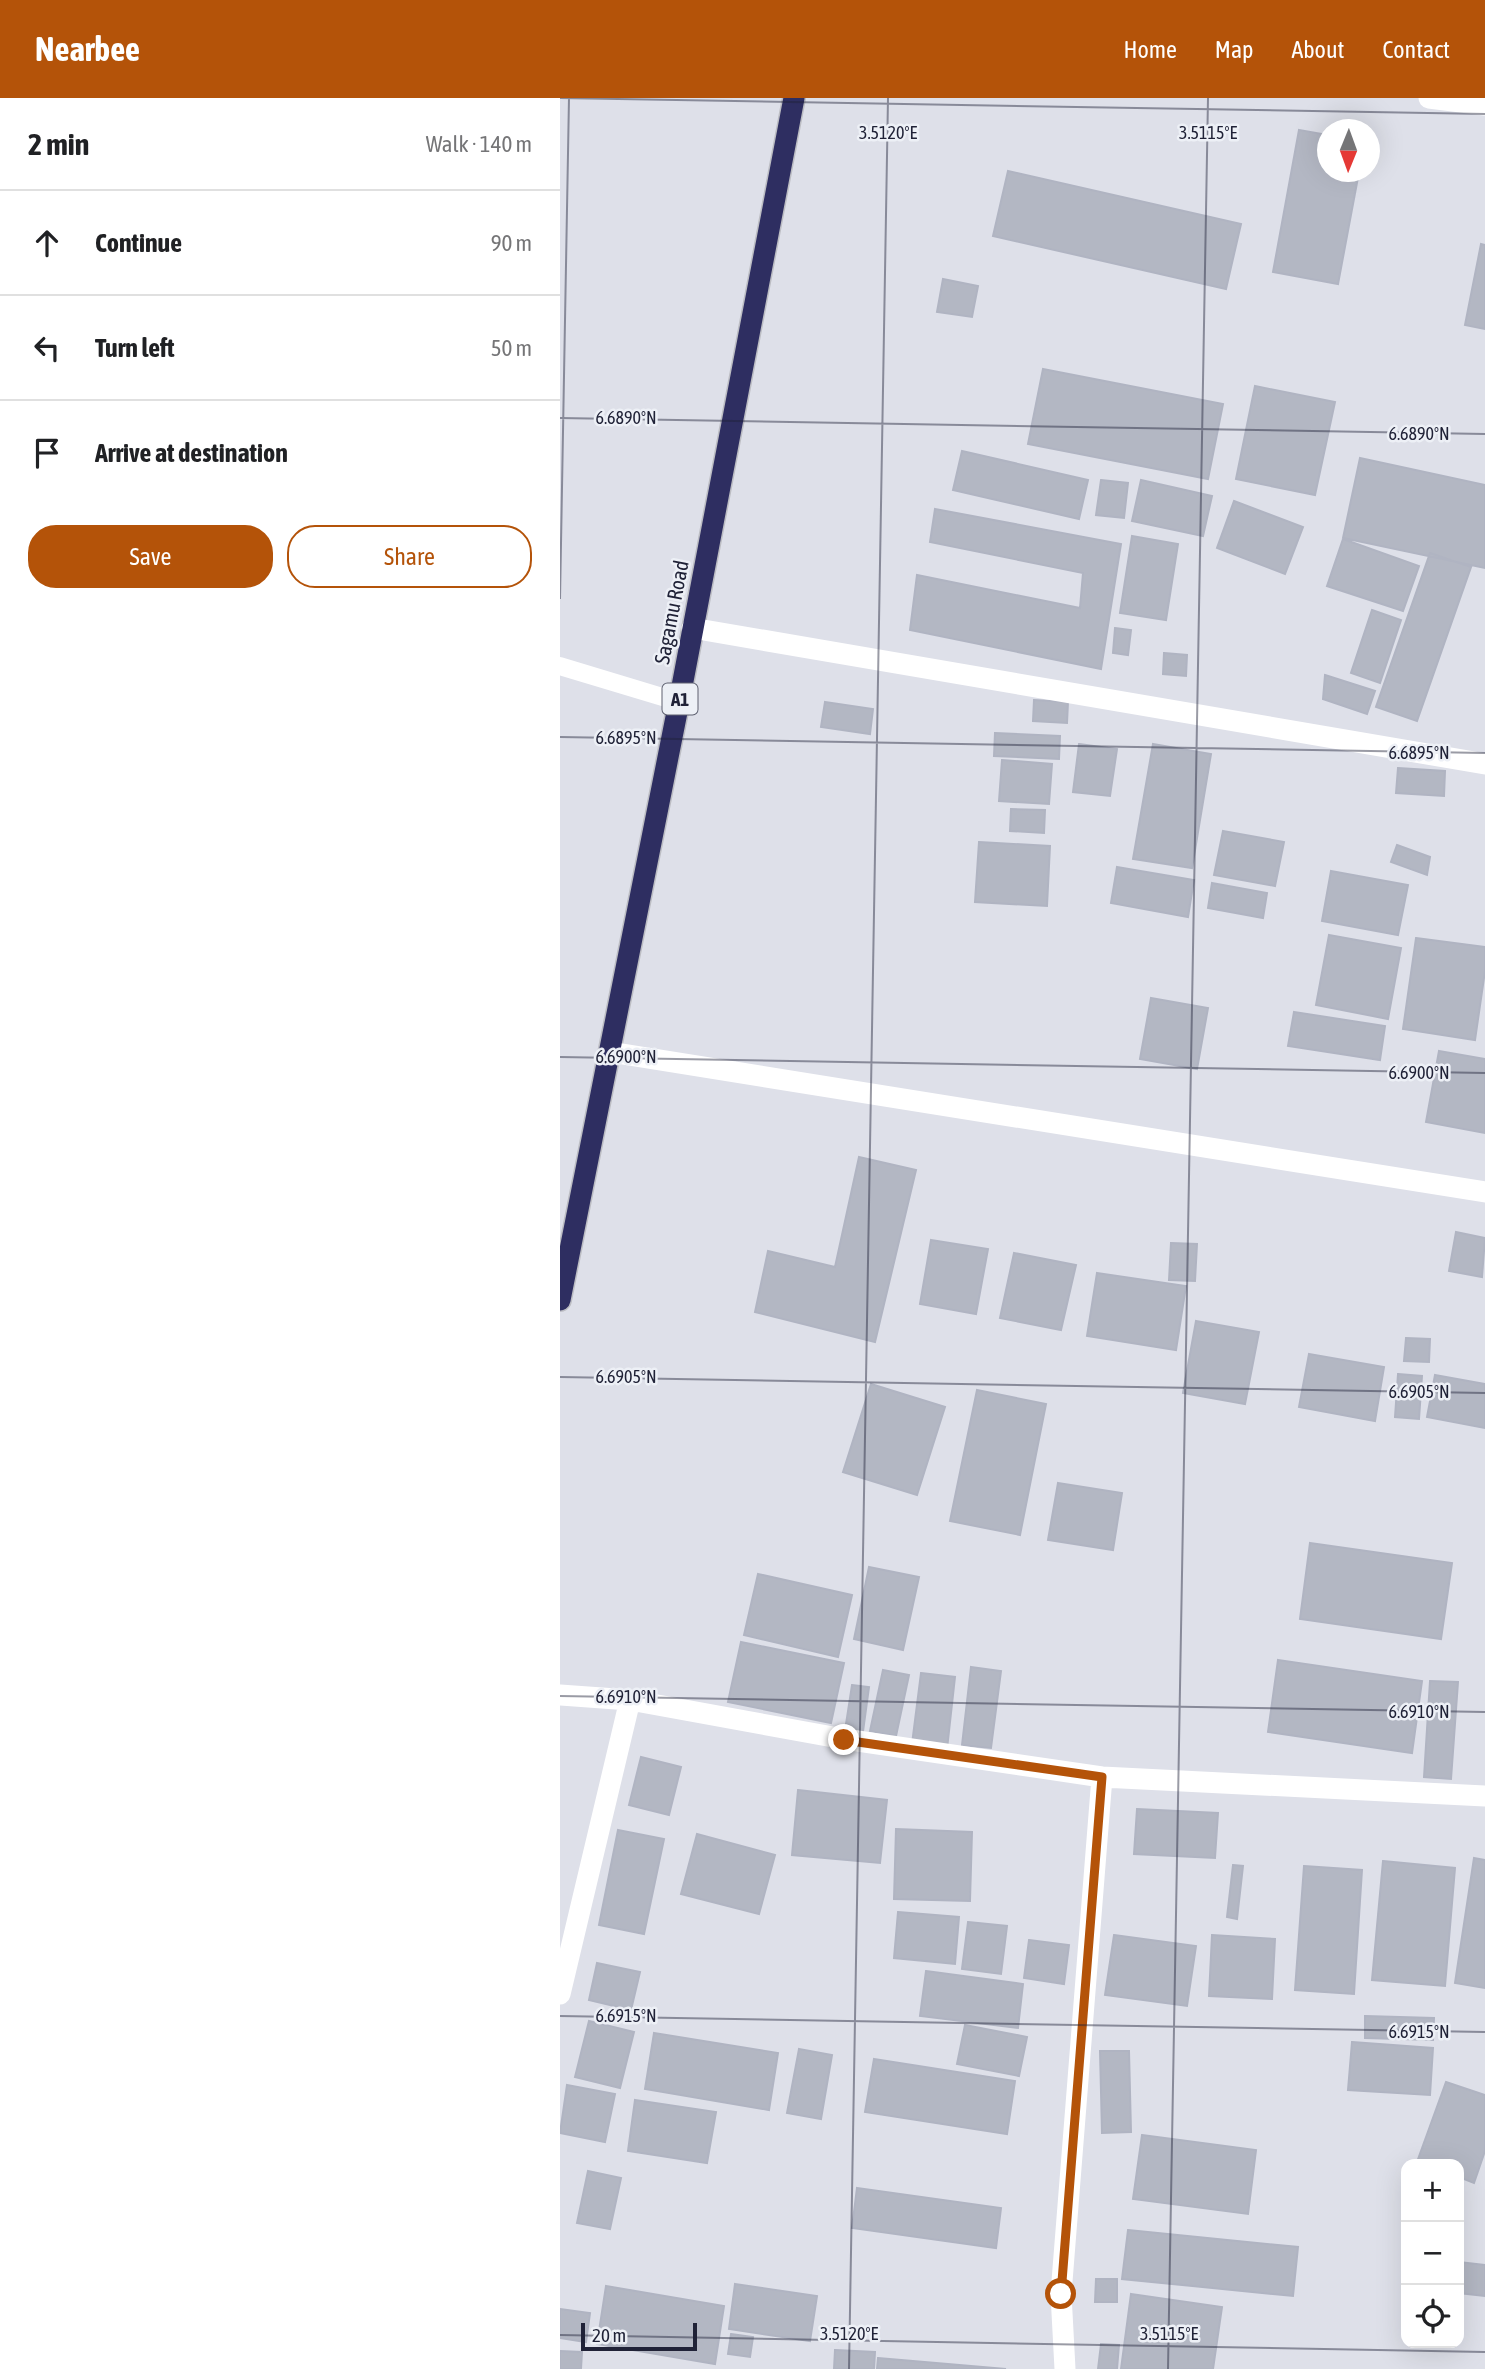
<!DOCTYPE html>
<meta charset="utf-8">
<style>
:root{--surface:#fff;--page:#f6f6f6;--text:#202124;--muted:#757577;--line:#e0e0e0;--accent:#b45309}
body{margin:0;font-family:"Asap Condensed",sans-serif;background:var(--page);color:var(--text)}
.controls{position:absolute;right:21px;bottom:21px;display:grid;overflow:hidden;border-radius:14px;box-shadow:0 7px 28px #0002}
.controls button{width:63px;height:63px;display:grid;place-items:center;padding:0;border:0;border-bottom:2px solid var(--line);background:var(--surface);color:var(--text);font:35px sans-serif}
.compass{position:absolute;left:757px;top:21px;width:63px;height:63px;border-radius:50%;background:var(--surface);box-shadow:0 7px 28px #0002;rotate:181deg}
.scale{position:absolute;left:21px;bottom:18px;width:116px;box-sizing:border-box;padding-left:7px;border:4px solid #202237;border-top:0;font-size:19px;line-height:24px;white-space:nowrap;color:#202237;-webkit-text-stroke:5px #edf0f6;paint-order:stroke}
.stop{position:absolute;width:21px;height:21px;margin:-16px;border:5px solid #b45309;border-radius:50%;background:#fff}
.stop.end{background:#b45309;border-color:#fff;box-shadow:0 2px 7px #0008}
.list{margin:0;padding:0;list-style:none}
h2{display:flex;justify-content:space-between;align-items:center;height:91px;margin:0;padding:0 28px;font-size:30px}
h2 small{font-size:23px;font-weight:400;color:var(--muted)}
.list li{display:grid;grid-template-columns:46px 1fr auto;gap:21px;align-items:center;box-sizing:border-box;height:105px;padding:0 28px;border-top:2px solid var(--line)}
.list b{display:block;font-size:26px;white-space:nowrap}
.list em{font-size:23px;font-style:normal;color:var(--muted)}
.actions{display:flex;gap:14px;padding:21px 28px}
.actions a{flex:1;padding:16px 0;border:2px solid var(--accent);border-radius:28px;text-align:center;font-size:24px;color:var(--accent)}
.actions .main{background:var(--accent);color:#fff}
.icon{flex:none;width:38px;height:38px;fill:none;stroke:currentColor;stroke-width:2;stroke-linecap:round;stroke-linejoin:round}
.map{position:relative;flex:none;width:925px;height:2271px;overflow:hidden}
header{display:flex;align-items:center;gap:42px;box-sizing:border-box;height:98px;padding:0 35px;background:var(--accent);color:#fff}
header strong{font-size:33px}
nav{display:flex;gap:38px;margin-inline-start:auto;font-size:24px}
main{display:flex}
aside{flex:1;background:var(--surface)}
.map>svg:first-child{display:block}
</style>
<header>
<strong>Nearbee</strong>
<nav><a>Home</a><a>Map</a><a>About</a><a>Contact</a></nav>
</header>
<main>
<aside>
<h2>2 min<small>Walk · 140 m</small></h2>
<ul class="list">
<li><svg class="icon" aria-label="ahead" viewBox="0 0 24 24"><path d="M12 20V5M6 11l6-6 6 6"/></svg><div><b>Continue</b></div><em>90 m</em></li>
<li><svg class="icon" aria-label="left" viewBox="0 0 24 24"><path d="M17 20v-9H6M10 6l-5 5 5 5"/></svg><div><b>Turn left</b></div><em>50 m</em></li>
<li><svg class="icon" aria-label="arrive" viewBox="0 0 24 24"><path d="M6 21V4h12l-3 4 3 4H6"/></svg><div><b>Arrive at destination</b></div></li>
</ul>
<div class="actions"><a class="main">Save</a><a>Share</a></div>
</aside>
<div class="map">
<svg width="925" height="2271" viewBox="0 0 925 2271">
<rect width="100%" height="100%" fill="#dee0e9"/>
<!-- building -->
<path fill="#b3b7c3" stroke="#b0b4c2" stroke-width="2" d="M739,32L768,37V74H799L778,186L713,174Z
M448,73L681,126L666,191L433,138Z
M921,146L925,147V231L905,227Z
M383,181L418,188L412,219L377,214Z
M483,271L663,306L648,381L468,346Z
M695,288L775,304L755,397L676,381Z
M402,353L528,382L519,421L393,392Z
M800,360L925,387V470L783,440Z
M541,382L568,385L564,420L536,417Z
M581,382L652,398L643,438L572,423Z
M674,403L743,429L725,476L657,450Z
M375,411L561,446L541,571L350,532L357,477L520,510L523,475L370,444Z
M572,438L618,446L606,522L560,515Z
M783,441L859,468L843,513L767,488Z
M870,455L911,469L857,623L816,609Z
M812,512L841,522L820,585L791,575Z
M555,530L571,532L568,557L553,555Z
M604,555L627,557L626,578L603,576Z
M765,577L815,593L807,616L763,601Z
M474,602L508,604L507,625L473,623Z
M265,604L313,611L310,636L261,629Z
M435,635L500,638L499,661L434,658Z
M519,646L557,651L550,698L513,694Z
M593,646L651,656L632,770L573,761Z
M442,662L492,666L489,706L439,703Z
M838,670L885,673L884,698L836,695Z
M451,711L485,712L484,735L450,733Z
M663,733L724,744L715,788L654,777Z
M419,744L490,748L487,808L415,804Z
M837,747L870,759L867,777L831,764Z
M557,769L634,782L628,819L551,805Z
M771,773L848,787L838,837L762,823Z
M652,785L707,795L703,820L648,810Z
M769,837L841,850L828,921L756,907Z
M856,840L925,849V873L915,942L843,931Z
M591,900L648,910L637,971L580,961Z
M734,914L825,928L820,962L728,948Z
M879,953L925,961V1035L866,1024Z
M299,1059L356,1072L315,1244L195,1214L208,1153L275,1169Z
M896,1134L925,1140L922,1179L889,1173Z
M371,1142L428,1151L416,1216L360,1206Z
M611,1145L637,1146L635,1183L609,1182Z
M454,1155L516,1167L501,1232L440,1220Z
M537,1175L626,1188L616,1252L527,1238Z
M636,1223L699,1234L685,1306L623,1295Z
M846,1240L870,1241L869,1264L844,1263Z
M749,1256L824,1269L815,1323L739,1309Z
M838,1276L862,1278L859,1321L835,1319Z
M875,1277L925,1286V1330L867,1319Z
M311,1286L385,1309L357,1397L283,1374Z
M417,1292L486,1306L460,1437L390,1423Z
M498,1385L562,1395L553,1452L488,1442Z
M750,1445L892,1465L881,1541L740,1521Z
M309,1469L359,1479L343,1552L294,1541Z
M198,1476L292,1497L278,1559L184,1537Z
M181,1544L284,1565L271,1625L168,1604Z
M718,1562L862,1583L852,1655L708,1634Z
M411,1569L441,1573L431,1650L402,1647Z
M323,1572L349,1577L336,1638L310,1633Z
M361,1575L395,1579L387,1651L352,1646Z
M870,1583L898,1584L891,1681L864,1679Z
M292,1587L309,1589L302,1641L284,1639Z
M81,1659L121,1669L109,1717L69,1707Z
M238,1692L327,1702L320,1765L232,1757Z
M577,1711L658,1715L655,1760L574,1756Z
M336,1731L412,1734L410,1803L334,1801Z
M58,1732L104,1741L84,1836L39,1827Z
M137,1736L215,1757L199,1816L121,1796Z
M914,1760L925,1762V1890L895,1885Z
M823,1763L895,1770L885,1888L812,1882Z
M673,1767L683,1768L677,1821L667,1819Z
M744,1768L802,1772L794,1896L735,1892Z
M338,1814L399,1819L395,1866L334,1860Z
M408,1824L447,1828L441,1876L402,1871Z
M554,1837L636,1848L627,1908L545,1897Z
M652,1837L715,1841L712,1901L649,1898Z
M469,1842L509,1847L504,1886L464,1880Z
M37,1865L80,1874L71,1912L29,1902Z
M366,1873L463,1886L458,1930L360,1918Z
M805,1918L874,1920L873,1942L805,1940Z
M29,1923L74,1934L60,1990L15,1979Z
M405,1927L467,1939L459,1978L397,1966Z
M94,1935L218,1955L209,2012L85,1991Z
M792,1944L873,1950L870,1997L788,1992Z
M239,1951L272,1957L261,2021L227,2015Z
M540,1953H569L571,2034L542,2035Z
M314,1961L455,1983L447,2036L305,2014Z
M886,1984L925,1997V2053L914,2085L899,2079V2066L857,2064Z
M7,1987L55,1996L45,2044L0,2035Z
M75,2002L156,2014L147,2065L68,2053Z
M582,2037L696,2052L688,2116L573,2101Z
M28,2073L61,2080L50,2131L17,2125Z
M297,2090L441,2110L436,2150L292,2130Z
M568,2132L738,2149L733,2198L562,2181Z
M899,2164L925,2167V2198L899,2195Z
M536,2181H557V2204H535Z
M175,2186L257,2198L250,2243L169,2231Z
M46,2188L164,2208L155,2266L37,2246Z
M571,2196L662,2209L653,2271H561Z
M0,2211L30,2215L26,2244L0,2240Z
M171,2236L193,2239L190,2259L168,2256Z
M541,2246L559,2247L557,2271H538Z
M275,2252L315,2254L314,2271H274Z
M0,2253L22,2254L21,2271H0Z
M318,2260L446,2271H317Z"/>
<g fill="none" stroke-linecap="round" stroke-linejoin="round">
<defs>
<path id="highway" d="M0,1202L119,604L234,0"/>
</defs>
<!-- highway casing -->
<use href="#highway" stroke="#bcbdc3" stroke-width="24"/>
<!-- lane -->
<path stroke="#fff" stroke-width="18" d="M0,568L119,604"/>
<!-- street -->
<path stroke="#fff" stroke-width="21" d="M869,0L925,7
M132,530L925,666
M50,954L925,1094
M0,1597L70,1602L284,1641L542,1679L925,1698
M0,1896L70,1602
M505,2271L501,2196L542,1679"/>
<!-- highway -->
<use href="#highway" stroke="#2e2e61" stroke-width="21"/>
</g>
<g fill="none" stroke-linecap="round" stroke-linejoin="round">
<!-- route -->
<path stroke="#b45309" stroke-width="9" d="M284,1642L542,1679L501,2196"/>
</g>
<!-- ticks -->
<path fill="none" stroke="#202237" stroke-width="2" stroke-opacity="0.45" d="M0,0L925,16M0,320L925,336M0,501L9,0M0,639L925,655M0,959L925,975M0,1279L925,1295M0,1598L925,1614M0,1918L925,1934M0,2237L925,2254M289,2271L328,0M608,2271L648,0"/>
<g text-anchor="middle" dominant-baseline="central" stroke-width="5" stroke-linejoin="round" paint-order="stroke">
<!-- shield labels -->
<rect fill="#edf0f6" stroke="#5e6070" stroke-width="2" x="102.5" y="585.5" width="35" height="31" rx="5"/>
<g font-size="19" font-weight="bold" fill="#202237">
<text x="120" y="601">A1</text>
</g>
<!-- street labels -->
<g font-size="21" fill="#202237" stroke="#edf0f6">
<text transform="translate(111 514) rotate(-79)">Sagamu Road</text>
</g>
</g>
<g font-size="18" text-anchor="middle" fill="#202237" stroke="#edf0f6" stroke-width="5" stroke-linejoin="round" paint-order="stroke">
<text x="328" y="41">3.5120°E</text>
<text x="648" y="41">3.5115°E</text>
<text x="66" y="326">6.6890°N</text>
<text x="859" y="342">6.6890°N</text>
<text x="66" y="646">6.6895°N</text>
<text x="859" y="661">6.6895°N</text>
<text x="66" y="965">6.6900°N</text>
<text x="859" y="981">6.6900°N</text>
<text x="66" y="1285">6.6905°N</text>
<text x="859" y="1300">6.6905°N</text>
<text x="66" y="1605">6.6910°N</text>
<text x="859" y="1620">6.6910°N</text>
<text x="66" y="1924">6.6915°N</text>
<text x="859" y="1940">6.6915°N</text>
<text x="289" y="2242">3.5120°E</text>
<text x="609" y="2242">3.5115°E</text>
</g>
</svg>
<div class="controls">
<button>+</button>
<button>−</button>
<button><svg class="icon" aria-label="locate" viewBox="0 0 24 24"><circle cx="12" cy="12" r="6"/><path d="M12 2v4M12 18v4M2 12h4M18 12h4"/></svg></button>
</div>
<svg class="compass" viewBox="-18 -18 36 36"><path d="M0-13l5 13h-10z" fill="#e53935"/><path d="M0 13l5-13h-10z" fill="#757577"/></svg>
<div class="scale">20 m</div>
<div class="stop" style="left:501px;top:2196px"></div>
<div class="stop end" style="left:284px;top:1642px"></div>
</div>
</main>
